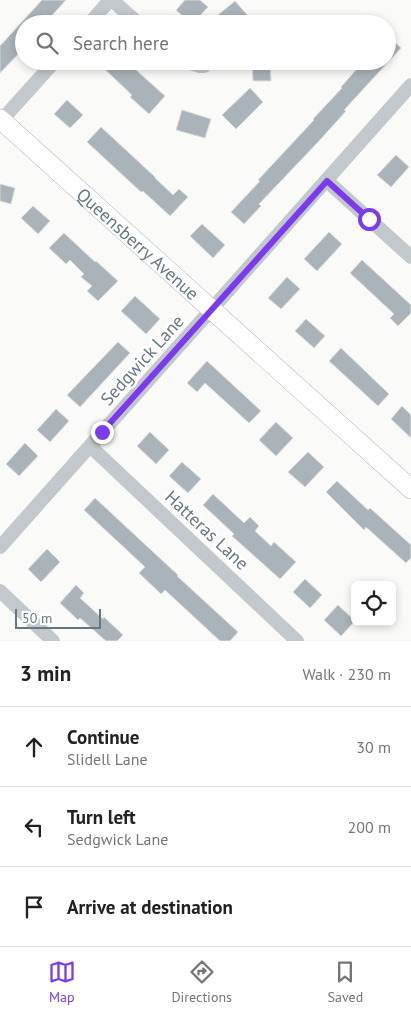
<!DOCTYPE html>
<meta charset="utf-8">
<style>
:root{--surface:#fff;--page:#f2f2f2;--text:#202124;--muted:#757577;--line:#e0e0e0;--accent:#7c3aed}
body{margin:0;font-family:"PT Sans",sans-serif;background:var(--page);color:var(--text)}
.controls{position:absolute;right:15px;bottom:15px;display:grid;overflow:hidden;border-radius:8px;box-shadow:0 2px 8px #0003}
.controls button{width:45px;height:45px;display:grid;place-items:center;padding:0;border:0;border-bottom:1px solid var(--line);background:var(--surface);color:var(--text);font:25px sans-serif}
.scale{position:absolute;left:15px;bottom:12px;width:86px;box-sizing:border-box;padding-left:5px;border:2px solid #657683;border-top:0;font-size:14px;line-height:18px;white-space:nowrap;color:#657683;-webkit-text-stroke:4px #fff;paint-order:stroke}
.stop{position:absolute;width:15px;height:15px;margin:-11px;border:4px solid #7c3aed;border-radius:50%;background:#fff}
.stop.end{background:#7c3aed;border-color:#fff;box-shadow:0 1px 5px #0008}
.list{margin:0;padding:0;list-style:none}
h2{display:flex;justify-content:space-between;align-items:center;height:65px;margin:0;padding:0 20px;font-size:21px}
h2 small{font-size:16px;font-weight:400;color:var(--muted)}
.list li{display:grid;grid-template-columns:32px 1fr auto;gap:15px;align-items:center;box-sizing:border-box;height:80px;padding:0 20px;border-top:1px solid var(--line)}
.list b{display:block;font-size:19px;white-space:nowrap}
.list p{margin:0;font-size:16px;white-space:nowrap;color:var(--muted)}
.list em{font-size:16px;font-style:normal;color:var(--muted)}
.icon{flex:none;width:28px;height:28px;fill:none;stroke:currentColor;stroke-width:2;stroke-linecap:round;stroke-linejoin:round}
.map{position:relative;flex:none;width:411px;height:641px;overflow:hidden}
.search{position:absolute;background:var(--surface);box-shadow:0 2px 8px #0003;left:15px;right:15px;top:15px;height:55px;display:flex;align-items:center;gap:12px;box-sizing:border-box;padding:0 18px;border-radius:28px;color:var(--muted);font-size:19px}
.sheet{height:305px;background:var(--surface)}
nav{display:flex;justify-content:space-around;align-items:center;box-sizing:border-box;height:70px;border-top:1px solid var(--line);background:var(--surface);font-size:14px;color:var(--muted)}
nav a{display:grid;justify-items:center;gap:2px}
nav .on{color:var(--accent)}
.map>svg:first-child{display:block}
</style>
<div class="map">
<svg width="411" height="641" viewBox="0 0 411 641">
<rect width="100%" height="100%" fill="#fafaf8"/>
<!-- building -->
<path fill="#aab3b9" stroke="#dcdcda" d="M42,0H66L44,24H24V48L0,73V46Z
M185,0H200L208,7L192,24L176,10Z
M235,1L255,24H225L218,15Z
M387,35L401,48L344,110L346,111L318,142L259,204L261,206L244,224L231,212L260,181L258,180L314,120L313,119L342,88L341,87L364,61H387Z
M96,61H126L165,96L149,114L130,97L132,95Z
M252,61H270L271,81H253Z
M250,88L263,102L236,129L222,115Z
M67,100L83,115L70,128L54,114Z
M182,110L211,119L205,138L176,130Z
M101,127L155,177V178L173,195L179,189L188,197L170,216L143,191L141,192L87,142Z
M396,155L409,167L391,187L377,175Z
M0,184L15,188L11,204L0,201Z
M33,206L50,221L38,234L21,218Z
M202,224L225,245L213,258L190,236Z
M329,232L342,244L317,271L304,259Z
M64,233L95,262L96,261L118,281L98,301L87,291L92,286L81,277L84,274L70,260L66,264L49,248Z
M362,260L411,305V313L398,326L390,318L394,314L350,273Z
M287,277L300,289L281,309L268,298Z
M135,296L160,319L146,334L121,311Z
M306,319L325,336L314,348L295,331Z
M118,342L130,353L80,407L67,395Z
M341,348L389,394L378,406L329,361Z
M207,361L261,411L249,423L205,383L197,392L187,383Z
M402,406L411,415V438L391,419Z
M56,409L69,421L50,442L37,430Z
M276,422L293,438L276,456L259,440Z
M150,432L169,450L156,464L137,446Z
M25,443L38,456L19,476L6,464Z
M308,452L324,467L305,487L288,472Z
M182,462L201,479L188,493L169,476Z
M337,481L368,510L370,508L411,545V558L406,563L366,527L364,530L326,492Z
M213,494L244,523L250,517L259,526L255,531L271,546L274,542L296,562L280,579L232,536L234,534L203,505Z
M95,498L152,551L178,575L177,576L238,632L230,641H220L165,590L161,594L139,573L145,567L84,510Z
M47,549L60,562L41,582L28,569Z
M305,579L322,595L310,608L293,592Z
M76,585L84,593L80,598L103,619L104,617L123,635L117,641H106L80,618L78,620L60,603Z
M338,605L355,621L341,636L324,620Z"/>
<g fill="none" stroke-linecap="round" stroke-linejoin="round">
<defs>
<g id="secondary">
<path id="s1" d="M0,119L411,489"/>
</g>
</defs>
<!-- secondary casing -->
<use href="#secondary" stroke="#b3babf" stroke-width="20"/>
<!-- street -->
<path stroke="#c3c8cc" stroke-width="14" d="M112,0L139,24
M89,24L110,0
M185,61L199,66H204
M0,122L55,61
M327,181L411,257
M90,446L297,641
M0,547L411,85
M0,591L53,641"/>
<!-- secondary -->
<use href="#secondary" stroke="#fff" stroke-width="19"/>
</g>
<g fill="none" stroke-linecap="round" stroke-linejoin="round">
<!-- route -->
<path stroke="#7c3aed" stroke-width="6" d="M102,432L327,181L369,219"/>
</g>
<g text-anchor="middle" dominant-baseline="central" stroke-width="5" stroke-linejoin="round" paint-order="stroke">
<!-- street labels -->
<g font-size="18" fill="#657683" stroke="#fff">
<text stroke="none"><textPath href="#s1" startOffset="186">Queensberry Avenue</textPath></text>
<text transform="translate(142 360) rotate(-48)">Sedgwick Lane</text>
<text transform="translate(207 530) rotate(43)">Hatteras Lane</text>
</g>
</g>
</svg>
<div class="controls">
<button><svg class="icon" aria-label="locate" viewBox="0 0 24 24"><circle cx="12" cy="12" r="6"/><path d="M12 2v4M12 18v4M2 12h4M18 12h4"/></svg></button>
</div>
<div class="scale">50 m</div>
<div class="stop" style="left:369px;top:219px"></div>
<div class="stop end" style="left:102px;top:432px"></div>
<div class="search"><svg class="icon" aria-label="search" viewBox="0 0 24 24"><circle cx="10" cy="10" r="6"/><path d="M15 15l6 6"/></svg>Search here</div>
</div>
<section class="sheet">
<h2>3 min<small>Walk · 230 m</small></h2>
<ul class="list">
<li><svg class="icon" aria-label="ahead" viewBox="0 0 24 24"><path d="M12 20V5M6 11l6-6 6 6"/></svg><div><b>Continue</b><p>Slidell Lane</p></div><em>30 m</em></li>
<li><svg class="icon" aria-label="left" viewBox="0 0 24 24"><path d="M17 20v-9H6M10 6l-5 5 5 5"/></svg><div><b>Turn left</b><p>Sedgwick Lane</p></div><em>200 m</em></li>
<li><svg class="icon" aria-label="arrive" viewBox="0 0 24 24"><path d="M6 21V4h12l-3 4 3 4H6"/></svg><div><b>Arrive at destination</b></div></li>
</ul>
</section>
<nav>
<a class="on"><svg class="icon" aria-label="map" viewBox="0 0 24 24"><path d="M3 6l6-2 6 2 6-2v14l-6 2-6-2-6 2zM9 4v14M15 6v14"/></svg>Map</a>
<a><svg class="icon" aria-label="directions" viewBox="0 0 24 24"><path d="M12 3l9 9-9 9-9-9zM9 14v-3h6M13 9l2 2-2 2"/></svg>Directions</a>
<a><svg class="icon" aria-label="saved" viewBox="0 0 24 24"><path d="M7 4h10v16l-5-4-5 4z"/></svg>Saved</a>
</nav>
